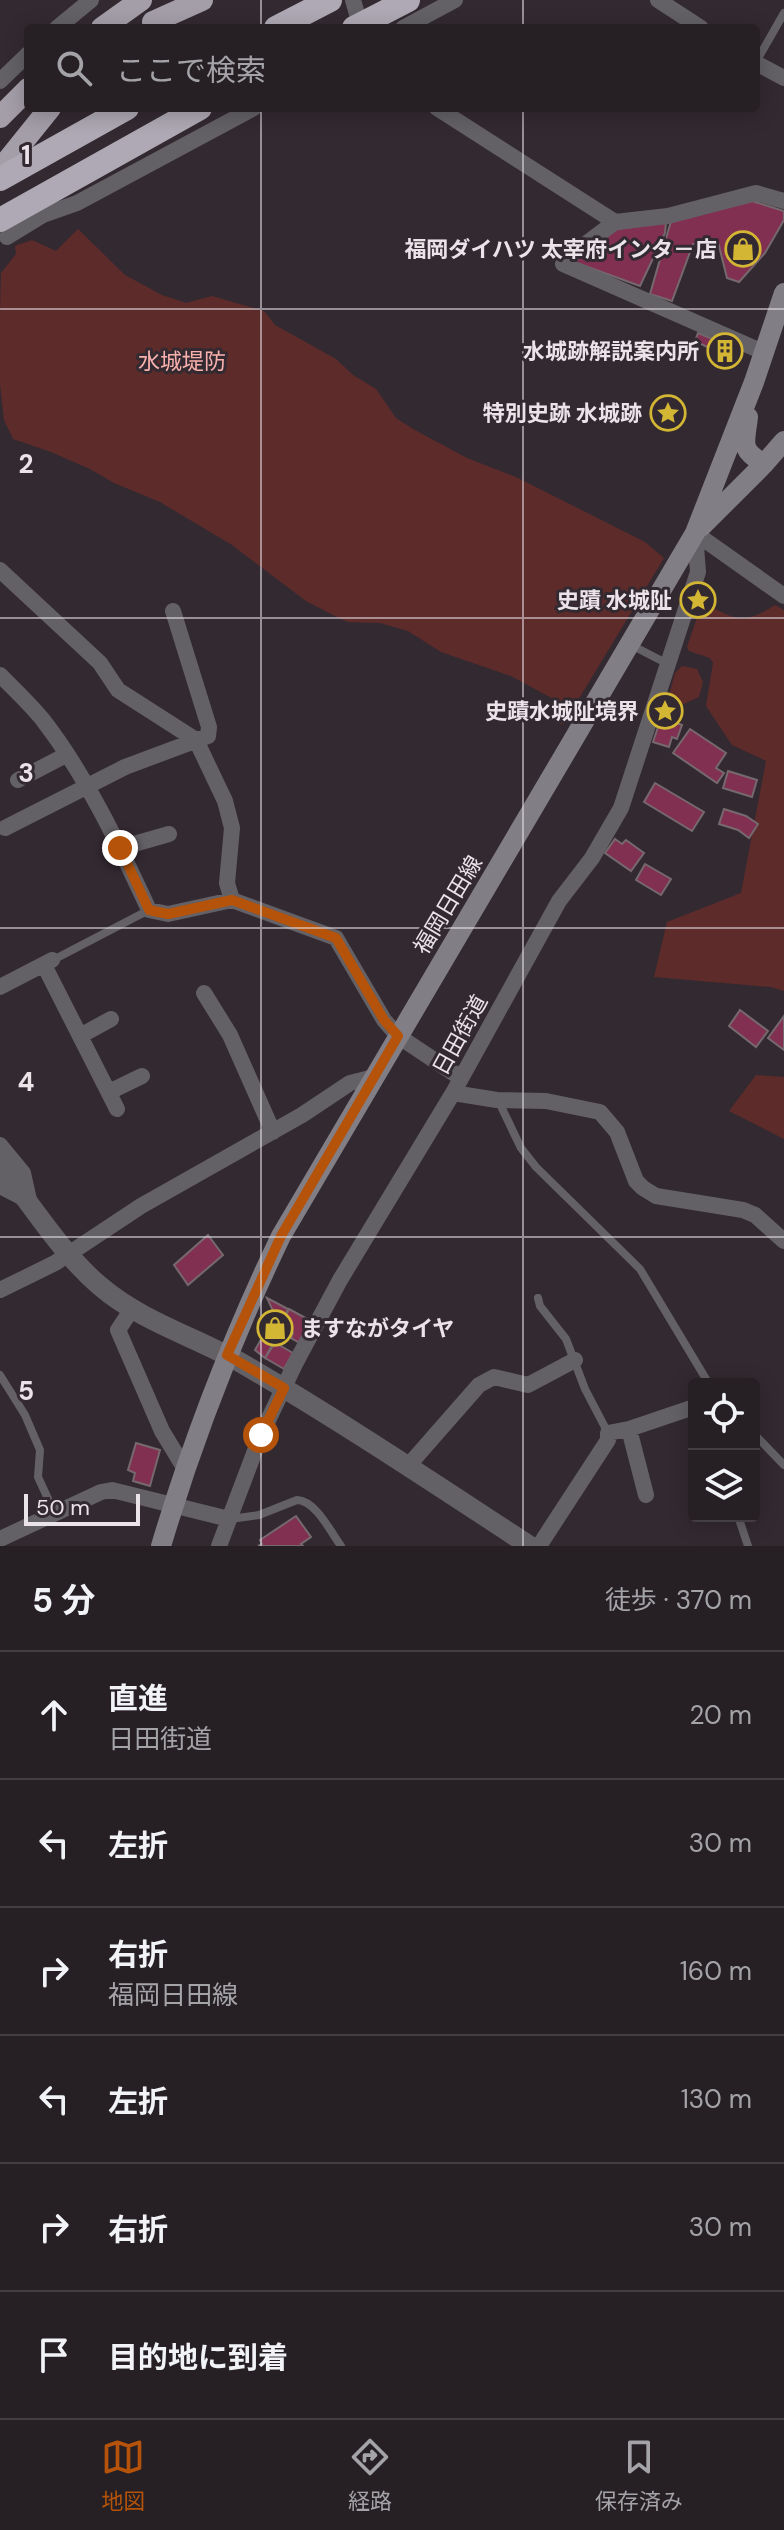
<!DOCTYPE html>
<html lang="ja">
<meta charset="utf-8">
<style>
:root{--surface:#262025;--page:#322d32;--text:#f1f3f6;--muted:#a4a3a7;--line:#423e42;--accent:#b45309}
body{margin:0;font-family:"DM Sans","Noto Sans JP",sans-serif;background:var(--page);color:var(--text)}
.controls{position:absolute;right:24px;bottom:24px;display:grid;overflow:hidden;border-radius:8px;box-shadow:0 4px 20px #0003}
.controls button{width:72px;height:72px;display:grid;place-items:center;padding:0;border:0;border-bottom:2px solid var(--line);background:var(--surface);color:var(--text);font:40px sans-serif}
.scale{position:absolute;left:24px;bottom:20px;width:116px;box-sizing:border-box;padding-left:8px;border:4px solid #eae4e9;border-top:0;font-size:22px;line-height:28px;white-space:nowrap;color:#eae4e9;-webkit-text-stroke:6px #332a31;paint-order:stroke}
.stop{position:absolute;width:24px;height:24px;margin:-18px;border:6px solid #b45309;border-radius:50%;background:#fff}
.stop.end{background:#b45309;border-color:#fff;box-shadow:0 2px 8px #0008}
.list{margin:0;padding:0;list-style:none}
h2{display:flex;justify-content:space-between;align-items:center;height:104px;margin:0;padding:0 32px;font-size:34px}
h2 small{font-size:26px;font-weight:400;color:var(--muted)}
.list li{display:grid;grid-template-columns:52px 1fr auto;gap:24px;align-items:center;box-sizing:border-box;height:128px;padding:0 32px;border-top:2px solid var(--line)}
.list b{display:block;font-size:30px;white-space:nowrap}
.list p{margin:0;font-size:26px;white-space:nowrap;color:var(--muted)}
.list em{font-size:26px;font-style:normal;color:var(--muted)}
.icon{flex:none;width:44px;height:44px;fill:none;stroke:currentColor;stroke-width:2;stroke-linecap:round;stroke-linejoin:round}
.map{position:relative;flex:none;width:784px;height:1546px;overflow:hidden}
.search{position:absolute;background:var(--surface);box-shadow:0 4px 20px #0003;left:24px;right:24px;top:24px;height:88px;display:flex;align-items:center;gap:20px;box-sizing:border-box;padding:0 28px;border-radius:8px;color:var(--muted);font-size:30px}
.sheet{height:872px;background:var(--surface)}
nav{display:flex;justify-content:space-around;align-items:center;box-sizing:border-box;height:112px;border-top:2px solid var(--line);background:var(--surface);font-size:22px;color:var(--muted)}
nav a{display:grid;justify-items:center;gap:4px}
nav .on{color:var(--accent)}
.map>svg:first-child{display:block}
</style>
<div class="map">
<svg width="784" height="1546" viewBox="0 0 784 1546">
<rect width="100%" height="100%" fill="#332a31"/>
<!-- green -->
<path fill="#5e2b2b" d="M78,229L125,275L162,295L186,303L212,296L264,311L275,325L336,359L353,375L376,389L396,418L413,429L467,458L518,478L645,542L664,558L563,725L549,718L557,701L511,676L441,652L408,631L380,623L348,622L339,618L306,601L232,545L160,502L114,483L90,469L51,452L13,439L4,420L0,384V314L1,273L16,254L15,246L32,240L56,251Z
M705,604C737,620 743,625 775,605L784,610V991L771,987L654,977L667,922L741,893L766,761L732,745L706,706L713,663L710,658L689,651L687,647L701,606Z
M682,666L697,669L703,682L699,697L684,704L675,701L670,692L675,673Z
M756,1075L784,1077V1139L729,1111Z"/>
<!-- building -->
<path fill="#813052" stroke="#76696d" stroke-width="2" d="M752,201L784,211V220L765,253L739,282L727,278L718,242L707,245L705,241L693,244L672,301L650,294L671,221Z
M666,222L665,233L640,286L574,262L612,230Z
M698,333L713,339L709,348L695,341Z
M720,343L735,350L731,358L716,351Z
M661,718L682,725L677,739L672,737L669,747L653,742Z
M690,729L726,753L716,768L724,773L717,783L673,753Z
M728,771L757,780L752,797L723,788Z
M655,783L704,812L692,831L644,802Z
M724,809L746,816L758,824L749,838L738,830L719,824Z
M615,839L622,844L626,840L644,853L631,871L605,853Z
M645,864L671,879L661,895L636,880Z
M740,1010L768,1031L756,1047L729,1026Z
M784,1016V1050L768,1038Z
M208,1235L223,1255L188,1285L174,1265Z
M267,1298L288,1309L280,1327L284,1329L265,1358L255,1350L275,1315Z
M289,1309L311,1321L300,1343L291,1338L293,1333L280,1327Z
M274,1342L293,1353L284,1369L265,1358Z
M136,1443L160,1450L150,1486L133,1481L135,1473L128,1470Z
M296,1516L311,1537L301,1544L303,1546H258L262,1544L260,1540Z"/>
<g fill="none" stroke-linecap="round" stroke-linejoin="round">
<!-- service -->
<path stroke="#646166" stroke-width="8" d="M756,62L784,13
M631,645L668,664
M53,960L149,910
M498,1100L521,1148L536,1167L640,1269L709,1384
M538,1298L540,1306L566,1339L585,1389L608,1433
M0,1375L25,1415L40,1450L38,1477L55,1514
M754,1434L784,1465
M738,1516L748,1546
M230,1519L259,1515L297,1500C316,1501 330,1531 341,1546"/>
<!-- minor -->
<path stroke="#646166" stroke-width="16" d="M353,0L361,28
M658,0L701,28
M57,28L91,0
M403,28L455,0
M756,63L784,78
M0,81L28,54
M437,108L615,222L668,216L756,193L784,201
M615,222L566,259L563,264L763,352
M7,237L43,215L77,203L254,108
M695,533L784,596
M0,570L100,663L118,690L196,740L225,801L232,828L227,883L232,900L336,938L384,1020L398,1036L461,1078
M0,675C14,689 30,704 43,720C87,777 119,845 149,910L168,914L232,900
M18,780L66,755
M5,828L125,767L208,736L209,727L173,611
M120,848L169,834
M44,965L117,1109
M0,987L52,960
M204,993L230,1035L273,1132
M80,1036L111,1019
M109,1092L142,1076
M453,1093L497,1100L546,1101L600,1112L617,1132L636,1181L643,1188L656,1196L743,1210L755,1215L784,1241
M0,1145L23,1173L29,1200
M0,1186L25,1199
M0,1290L55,1263L141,1206L302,1115L350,1083L374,1077
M132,1309L118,1330L162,1431L185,1469
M629,1429L646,1495
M408,1466L479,1385L494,1377L528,1385L575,1360
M0,1539L101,1492L112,1490L229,1519
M219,1546L261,1435L295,1364L340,1280L453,1093L559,901L592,858L621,808L698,572L695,533
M539,1546L608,1440V1433L629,1429L694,1407"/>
<!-- tertiary -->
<path stroke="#646166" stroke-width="20" d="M0,1165C32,1205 61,1253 100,1286C142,1322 196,1337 243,1364C341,1421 435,1484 530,1546"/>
<!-- secondary -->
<path stroke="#827e86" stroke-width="20" d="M748,417C745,444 739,449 764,464
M701,527L764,464L784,441
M161,1546C193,1439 233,1336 281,1236L695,533L754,382L784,293"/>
<!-- trunk -->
<path stroke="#a49ea9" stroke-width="22" d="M153,22L202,0
M102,28L141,0
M0,117L28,89
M0,170L50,108"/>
<!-- motorway -->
<path stroke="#aea9b4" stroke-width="24" d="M276,28L330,0
M0,179L127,108
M0,220L200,108"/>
<!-- motorway-bridge -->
<path stroke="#aea9b4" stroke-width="24" d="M354,28L408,0"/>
</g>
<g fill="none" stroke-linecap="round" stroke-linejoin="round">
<!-- route -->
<path stroke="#b45309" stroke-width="10" d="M120,848L149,910L168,914L232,900L336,938L384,1020L398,1036L281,1236L227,1355L284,1388L261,1435"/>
</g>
<!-- grid -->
<path fill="none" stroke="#eae4e9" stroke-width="2" stroke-opacity="0.55" d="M261,0V28M523,0V28M261,108V1546M523,108V1546M0,309H784M0,618H784M0,928H784M0,1237H784"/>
<!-- icons -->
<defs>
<symbol id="shop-ring" viewBox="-11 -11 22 22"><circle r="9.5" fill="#332a31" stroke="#d4b635" stroke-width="1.5"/><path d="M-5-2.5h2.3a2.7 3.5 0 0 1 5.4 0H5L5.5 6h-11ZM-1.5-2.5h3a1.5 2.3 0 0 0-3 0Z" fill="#d4b635"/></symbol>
<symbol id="building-ring" viewBox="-11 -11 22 22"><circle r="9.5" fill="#332a31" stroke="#d4b635" stroke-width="1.5"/><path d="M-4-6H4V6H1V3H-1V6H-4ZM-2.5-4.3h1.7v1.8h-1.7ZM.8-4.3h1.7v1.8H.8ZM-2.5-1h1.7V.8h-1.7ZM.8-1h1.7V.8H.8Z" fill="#d4b635"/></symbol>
<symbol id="sight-ring" viewBox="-11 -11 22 22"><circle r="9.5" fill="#332a31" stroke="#d4b635" stroke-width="1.5"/><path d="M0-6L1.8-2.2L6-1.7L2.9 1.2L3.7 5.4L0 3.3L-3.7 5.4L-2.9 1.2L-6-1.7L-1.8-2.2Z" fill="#d4b635"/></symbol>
</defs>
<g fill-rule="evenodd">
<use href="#shop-ring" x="723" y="229" width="40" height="40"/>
<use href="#building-ring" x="705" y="331" width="40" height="40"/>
<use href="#sight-ring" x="648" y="393" width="40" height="40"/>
<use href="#sight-ring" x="678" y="580" width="40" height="40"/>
<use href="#sight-ring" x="645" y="691" width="40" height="40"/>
<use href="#shop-ring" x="255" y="1308" width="40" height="40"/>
</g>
<g text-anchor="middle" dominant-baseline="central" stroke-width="6" stroke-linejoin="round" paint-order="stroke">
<!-- poi labels -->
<g font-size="22" font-weight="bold" fill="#eae4e9" stroke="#332a31" text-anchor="end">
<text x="717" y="249">福岡ダイハツ 太宰府インタ－店</text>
<text x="699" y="351">水城跡解説案内所</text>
<text x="642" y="413">特別史跡 水城跡</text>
<text x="672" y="600">史蹟 水城阯</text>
<text x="639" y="711">史蹟水城阯境界</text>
<text x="301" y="1328" text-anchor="start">ますながタイヤ</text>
</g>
<!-- park labels -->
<g font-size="22" fill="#fab0ad" stroke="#332a31">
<text x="182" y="361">水城堤防</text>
</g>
<!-- street labels -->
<g font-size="22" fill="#eae4e9" stroke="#332a31">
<text transform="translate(448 905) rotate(-59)">福岡日田線</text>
<text transform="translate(460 1035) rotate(-61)">日田街道</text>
</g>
</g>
<g font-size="26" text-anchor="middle" font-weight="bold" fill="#eae4e9" stroke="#332a31" stroke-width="6" stroke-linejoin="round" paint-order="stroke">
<text x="26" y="164">1</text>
<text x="26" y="473">2</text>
<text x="26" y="782">3</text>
<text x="26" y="1091">4</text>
<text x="26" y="1400">5</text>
</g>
</svg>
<div class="controls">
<button><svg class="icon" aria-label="locate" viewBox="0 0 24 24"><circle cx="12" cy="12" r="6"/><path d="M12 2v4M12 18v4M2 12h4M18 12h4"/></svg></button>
<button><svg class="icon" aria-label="layers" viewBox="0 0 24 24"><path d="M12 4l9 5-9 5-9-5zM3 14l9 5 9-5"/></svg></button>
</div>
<div class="scale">50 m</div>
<div class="stop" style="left:261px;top:1435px"></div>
<div class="stop end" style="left:120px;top:848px"></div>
<div class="search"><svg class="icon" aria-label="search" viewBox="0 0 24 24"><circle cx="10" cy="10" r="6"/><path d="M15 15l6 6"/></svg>ここで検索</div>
</div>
<section class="sheet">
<h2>5 分<small>徒歩 · 370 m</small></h2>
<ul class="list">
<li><svg class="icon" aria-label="ahead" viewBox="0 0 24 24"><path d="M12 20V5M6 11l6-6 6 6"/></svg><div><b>直進</b><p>日田街道</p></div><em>20 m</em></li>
<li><svg class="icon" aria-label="left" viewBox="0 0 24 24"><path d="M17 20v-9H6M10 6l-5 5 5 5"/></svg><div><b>左折</b></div><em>30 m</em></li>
<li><svg class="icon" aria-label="right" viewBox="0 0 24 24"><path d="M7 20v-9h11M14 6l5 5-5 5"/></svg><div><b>右折</b><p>福岡日田線</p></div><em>160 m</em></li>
<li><svg class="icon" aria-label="left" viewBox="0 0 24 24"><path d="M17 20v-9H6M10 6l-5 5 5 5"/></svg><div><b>左折</b></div><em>130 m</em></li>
<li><svg class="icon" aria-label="right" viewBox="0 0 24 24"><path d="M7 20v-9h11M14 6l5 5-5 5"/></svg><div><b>右折</b></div><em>30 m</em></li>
<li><svg class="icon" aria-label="arrive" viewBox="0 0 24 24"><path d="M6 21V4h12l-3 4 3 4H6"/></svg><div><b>目的地に到着</b></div></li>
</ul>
</section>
<nav>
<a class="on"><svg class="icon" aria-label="map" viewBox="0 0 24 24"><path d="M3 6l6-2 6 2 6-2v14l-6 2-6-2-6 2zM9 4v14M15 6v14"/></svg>地図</a>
<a><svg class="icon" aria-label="directions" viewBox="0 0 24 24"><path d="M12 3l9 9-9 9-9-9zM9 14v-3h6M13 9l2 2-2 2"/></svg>経路</a>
<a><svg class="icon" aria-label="saved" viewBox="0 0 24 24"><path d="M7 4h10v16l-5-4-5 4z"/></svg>保存済み</a>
</nav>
